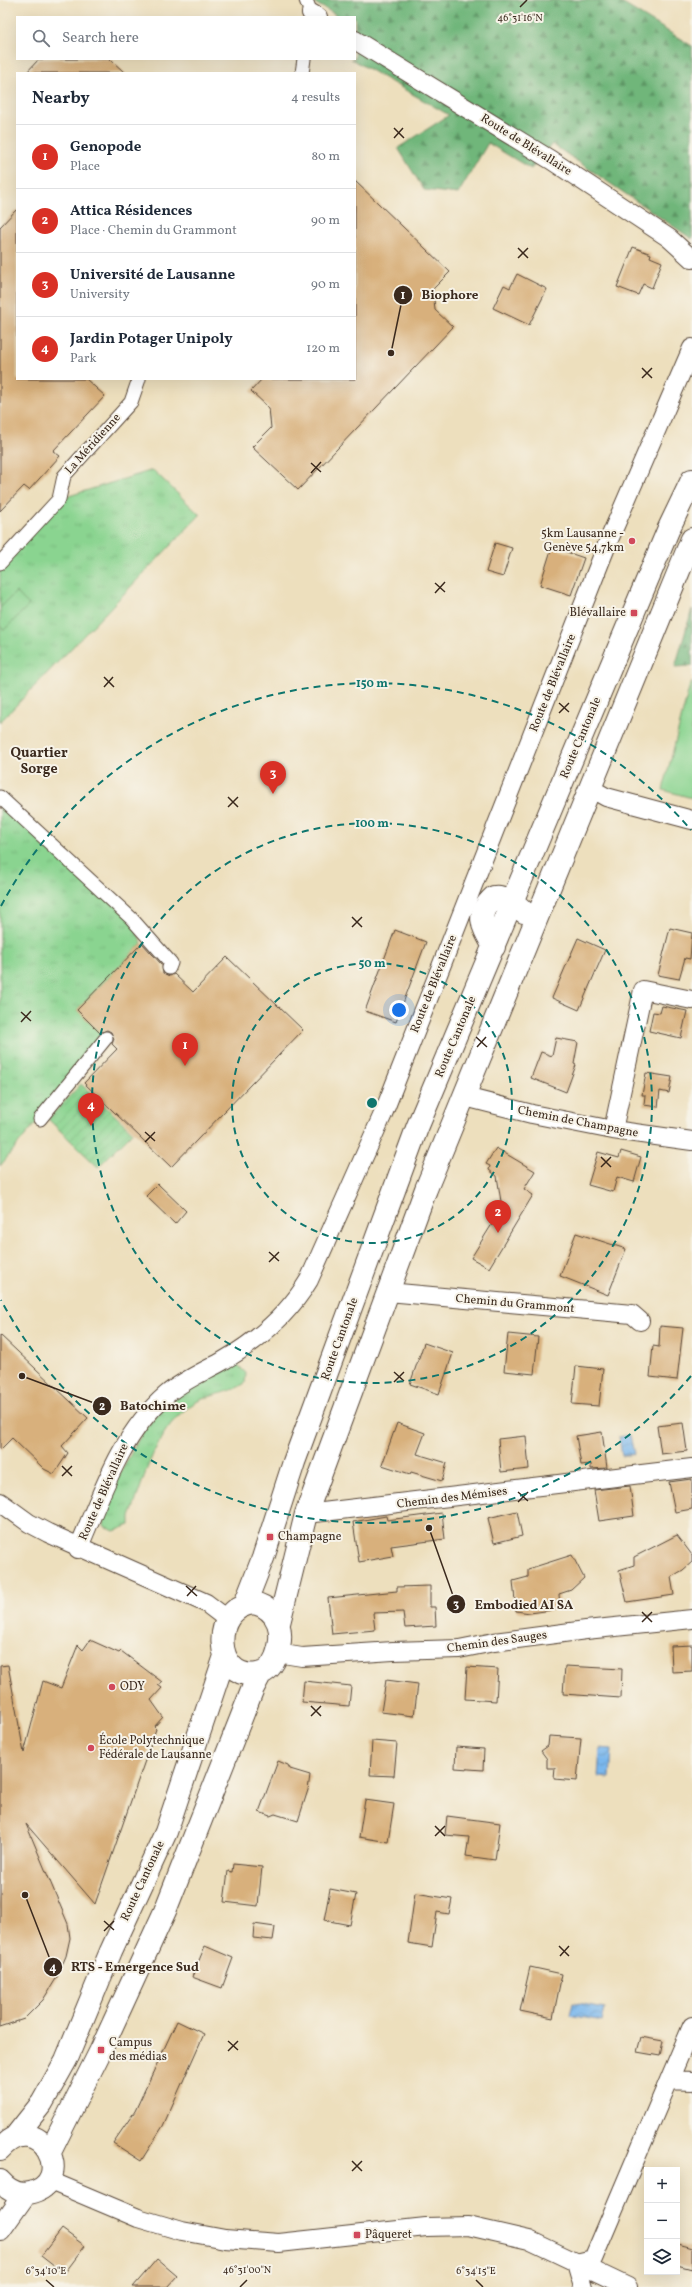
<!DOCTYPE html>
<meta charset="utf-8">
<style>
:root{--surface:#fff;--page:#f2f2f3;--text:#1f2937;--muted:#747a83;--line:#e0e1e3;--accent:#d93025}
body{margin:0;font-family:Vollkorn,serif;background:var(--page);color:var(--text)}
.controls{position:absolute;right:12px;bottom:12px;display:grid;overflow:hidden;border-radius:0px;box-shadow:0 4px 16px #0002}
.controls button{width:36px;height:36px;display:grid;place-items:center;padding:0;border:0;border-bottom:1px solid var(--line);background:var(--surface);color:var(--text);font:20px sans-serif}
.you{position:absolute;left:399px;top:1010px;width:14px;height:14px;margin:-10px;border:3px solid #fff;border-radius:50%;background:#1a73e8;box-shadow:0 0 0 6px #1a73e833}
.badge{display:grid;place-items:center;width:26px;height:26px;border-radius:50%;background:var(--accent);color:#fff;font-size:13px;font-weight:700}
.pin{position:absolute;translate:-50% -33px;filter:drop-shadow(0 1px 2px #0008)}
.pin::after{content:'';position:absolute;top:21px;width:14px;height:12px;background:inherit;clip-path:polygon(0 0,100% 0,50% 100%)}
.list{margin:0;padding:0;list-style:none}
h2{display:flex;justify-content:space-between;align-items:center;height:52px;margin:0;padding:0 16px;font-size:17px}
h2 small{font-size:13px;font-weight:400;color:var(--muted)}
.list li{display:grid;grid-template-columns:26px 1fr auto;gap:12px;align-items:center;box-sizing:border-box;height:64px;padding:0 16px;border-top:1px solid var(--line)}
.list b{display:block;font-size:15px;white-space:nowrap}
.list p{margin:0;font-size:13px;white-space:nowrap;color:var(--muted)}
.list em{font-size:13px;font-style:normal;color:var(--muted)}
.icon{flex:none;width:22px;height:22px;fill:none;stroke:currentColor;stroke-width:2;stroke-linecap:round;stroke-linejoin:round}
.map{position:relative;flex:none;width:692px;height:2287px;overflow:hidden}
.search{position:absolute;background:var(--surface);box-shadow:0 4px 16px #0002;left:16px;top:16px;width:340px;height:44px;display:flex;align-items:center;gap:10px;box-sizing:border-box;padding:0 14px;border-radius:0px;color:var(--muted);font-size:15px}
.panel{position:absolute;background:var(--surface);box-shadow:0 4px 16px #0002;left:16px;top:72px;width:340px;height:308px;border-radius:0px}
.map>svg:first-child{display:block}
</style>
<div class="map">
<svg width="692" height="2287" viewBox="0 0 692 2287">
<defs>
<pattern id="grass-tufts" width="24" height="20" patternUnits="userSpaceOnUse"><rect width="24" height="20" fill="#8ad490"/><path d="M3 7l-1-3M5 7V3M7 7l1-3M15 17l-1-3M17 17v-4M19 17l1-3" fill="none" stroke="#78b67c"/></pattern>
<pattern id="forest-firs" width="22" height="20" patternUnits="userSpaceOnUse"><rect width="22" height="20" fill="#6fb67a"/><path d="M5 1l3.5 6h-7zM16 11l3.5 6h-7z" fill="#5c9463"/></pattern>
<pattern id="garden-furrows" width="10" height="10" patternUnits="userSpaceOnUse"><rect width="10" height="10" fill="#8ad490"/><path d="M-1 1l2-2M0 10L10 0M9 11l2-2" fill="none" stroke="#78b67c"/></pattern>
<pattern id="water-waves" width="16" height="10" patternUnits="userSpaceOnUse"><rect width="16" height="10" fill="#7ab7ed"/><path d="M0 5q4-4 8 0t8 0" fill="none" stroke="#6595bf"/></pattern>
</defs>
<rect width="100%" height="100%" fill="#f7f3e8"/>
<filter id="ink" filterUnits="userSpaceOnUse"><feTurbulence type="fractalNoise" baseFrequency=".025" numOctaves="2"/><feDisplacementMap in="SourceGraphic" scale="8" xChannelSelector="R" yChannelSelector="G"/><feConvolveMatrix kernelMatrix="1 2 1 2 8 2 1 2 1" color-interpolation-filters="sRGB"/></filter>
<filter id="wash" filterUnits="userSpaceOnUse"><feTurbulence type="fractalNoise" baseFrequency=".012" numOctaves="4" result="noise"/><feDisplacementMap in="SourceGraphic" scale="16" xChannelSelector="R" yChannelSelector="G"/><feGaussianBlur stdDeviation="0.9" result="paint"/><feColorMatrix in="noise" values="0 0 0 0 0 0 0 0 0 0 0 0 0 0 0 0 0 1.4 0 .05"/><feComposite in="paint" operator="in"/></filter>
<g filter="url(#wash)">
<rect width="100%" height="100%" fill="#eddfbd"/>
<!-- grass -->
<path fill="url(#grass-tufts)" stroke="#627f57" d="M153,470L200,515L0,722V626L4,630L16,593L0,608V563L59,499Z
M0,797L131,918L142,943L77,1010L106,1038L0,1166Z
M237,1364L246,1373L245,1383C232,1393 211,1394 196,1402C155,1426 146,1475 130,1517V1525L114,1531L104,1526C104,1503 114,1483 126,1463C133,1450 140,1435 149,1424C171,1397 205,1375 237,1364Z"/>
<!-- forest -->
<path fill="url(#forest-firs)" stroke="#55704c" d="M309,0H617L692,46V239L552,144L531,169L488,143L458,194L424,190L398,148L449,115L351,59H355V17H335V14Z
M692,609V666L675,667Z"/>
<!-- garden -->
<path fill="url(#garden-furrows)" stroke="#627f57" d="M81,1084L133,1132L98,1167L48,1119Z"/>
<!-- pitch -->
<path fill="#8ad490" stroke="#627f57" d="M16,592L29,605L4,630L0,626V608Z
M692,682V798L663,790L690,684Z"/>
<!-- water -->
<path fill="url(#water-waves)" stroke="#5a7086" d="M630,1435L634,1454L622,1456L619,1437Z
M600,1748L612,1749L610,1778L598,1777Z
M573,2002L605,2008L602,2021L570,2015Z"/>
<g id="blocks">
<!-- building -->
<path fill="#d8b07b" d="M39,59H110L125,73H26Z
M355,181L450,272L433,289L435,310L453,327L298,490L252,447L271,428L269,408L251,391L262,379H355Z
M17,209V379H86L105,396L53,451L60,456L29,490L24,486L0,511V227Z
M633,247L651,254L650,257L662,262L652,288L643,284L638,295L617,287Z
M517,274L547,289L529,325L493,308L504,285L510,288Z
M495,543L512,548L503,577L486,572Z
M552,547L584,558L571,595L540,585Z
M670,928L692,933L690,959L685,958L679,979L658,975Z
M395,930L426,942L396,1022L365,1011Z
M578,938L605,950L579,1010L552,998Z
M142,943L162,965L163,973L170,976L174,974L193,992L227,957L303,1030L171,1167L84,1083L117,1049L112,1044L114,1039L111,1032L107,1030L100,1033L77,1010Z
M662,1006L687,1011L681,1038L649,1031L653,1012L660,1013Z
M556,1038L578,1042L574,1064L576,1065L566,1092L531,1078L541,1052L552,1056Z
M646,1073L672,1077L669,1093L660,1091L658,1107L644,1105L645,1095H642Z
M496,1148L535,1171L524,1189L533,1195L489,1268L471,1258L502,1208L497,1176L489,1170L490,1166L486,1164Z
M621,1151L641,1157L634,1182L617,1177L613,1192L588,1185L598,1152L619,1158Z
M158,1184L186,1211L175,1224L146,1196Z
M576,1233L626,1249L608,1295L560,1276Z
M660,1326L683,1328L677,1380L650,1377L653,1346L659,1347Z
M508,1334L538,1337L534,1374L504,1371Z
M0,1335L88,1418L62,1446L68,1453L54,1474L44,1469L12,1438L0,1450Z
M424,1343L453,1353L439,1394L410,1384Z
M576,1366L603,1369L599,1406L572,1404Z
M397,1423L425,1433L417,1454L447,1463L442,1481L411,1472L410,1474L382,1465Z
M683,1423L687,1451L661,1454L657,1426Z
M602,1432L607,1468L591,1469V1464L581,1465L576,1436Z
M526,1436L529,1469L501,1472L498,1439Z
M692,1479V1509L675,1512L669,1482Z
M630,1486L634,1516L599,1521L594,1490Z
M517,1511L522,1536L494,1543L488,1518Z
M442,1513L445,1539L391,1546L393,1556L359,1562L353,1522L386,1516L387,1520Z
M677,1535L692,1555V1562L683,1570L671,1577L674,1595L627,1602L619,1570L634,1565V1557Z
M572,1555L584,1578L571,1590L559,1594L560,1609L530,1613L516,1611L513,1581L528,1577V1569Z
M430,1586V1607H435L436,1626L405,1628L403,1612L373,1613L375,1630L332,1634L328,1598L397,1591V1587Z
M90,1640L119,1653L121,1651L162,1682L158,1685L162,1688L151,1700L163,1717L154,1727L156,1729L95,1904L26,1824L68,1924L70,1938L66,1956L57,1977L43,2000L24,2019L0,2027V1666L8,1665L24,1753L43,1681L61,1688L78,1645L83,1650Z
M692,1645V1671L672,1672L671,1646Z
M565,1666L622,1669L621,1698L563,1694Z
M467,1667L498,1669L496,1701L465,1699Z
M386,1680L418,1684L414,1716L381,1712Z
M304,1681L351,1686L349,1706L302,1702Z
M549,1736L581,1738L577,1781L554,1779L555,1768H547V1759L541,1751L548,1746Z
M372,1741L397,1743L394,1776L370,1775Z
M456,1747L484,1749L483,1770L455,1768Z
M278,1761L288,1765L290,1769L310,1775L308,1790L298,1821L275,1814L270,1816L259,1812Z
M365,1800L394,1804L388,1842L359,1837Z
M447,1816L500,1823L495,1860L466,1856L469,1837L445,1835Z
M233,1864L262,1867L258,1906L224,1902L228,1871L232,1872Z
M330,1889L356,1894L350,1925L324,1920Z
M415,1893L452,1899L449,1914L437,1912L432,1947L408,1943Z
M254,1924L275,1927L273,1940L253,1938Z
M205,1946L233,1958L222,1988L192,1977Z
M530,1967L562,1974L553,2018L520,2011Z
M177,2021L204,2034L163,2126L141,2161L113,2143L135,2111Z
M641,2037L663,2041L660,2056L637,2052Z
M62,2229L85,2246L64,2274L41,2256Z
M677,2244L692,2248V2269L677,2265Z
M157,2259L177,2276L167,2287H133Z"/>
</g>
</g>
<g filter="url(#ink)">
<use href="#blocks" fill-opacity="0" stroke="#564536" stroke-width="1"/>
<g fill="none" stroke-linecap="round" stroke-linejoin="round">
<defs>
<path id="pedestrian" d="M306,0L311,13V17
M302,73L304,59
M0,563L59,499L64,476L131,402L139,379
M0,797L131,918L171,963L169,968
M40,1119L106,1038"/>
<path id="minor" d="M311,13L318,17
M355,40L551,160L669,238L692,259
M590,788L606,797L692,820
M465,1097L532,1114L613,1130L692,1141
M613,1130L643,990L692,1000
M388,1292L632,1314L640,1321
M0,1502L29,1523L48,1533L206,1603L227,1619
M306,1514L692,1468
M78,1549C102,1494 120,1435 166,1395C182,1381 203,1372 221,1362C256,1342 288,1315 309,1280L383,1114L608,542L692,348
M277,1653L302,1657L393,1651L459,1649L494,1642L586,1630L692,1619
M669,2080L692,2081
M48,2180L138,2218L182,2231L225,2239L279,2243L426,2227L468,2226L529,2240L628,2287
M576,2263L593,2259L692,2026
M576,2263L583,2287"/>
<path id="primary" d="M494,947C483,927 474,915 494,897C503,895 518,905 524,912
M254,1603C280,1610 285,1633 276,1657C272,1666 267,1673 257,1674C214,1681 209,1607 254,1603Z
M245,1604L263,1558L294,1462L417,1128L669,528L692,480
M279,1623L306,1514L426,1189L692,539
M15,2137L42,2103L66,2060L111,1951L166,1832L225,1656
M0,2149C38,2105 80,2183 29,2193C17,2196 8,2190 0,2181
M50,2152L101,2050L165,1911L253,1688L261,1673
M0,2229L25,2194"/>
</defs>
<!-- pedestrian casing -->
<use href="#pedestrian" stroke="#564536" stroke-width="15"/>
<!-- minor casing -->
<use href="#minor" stroke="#564536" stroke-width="20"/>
<!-- primary casing -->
<use href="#primary" stroke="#564536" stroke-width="24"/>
<!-- pedestrian -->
<use href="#pedestrian" stroke="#fff" stroke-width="13"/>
<!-- minor -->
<use href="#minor" stroke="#fff" stroke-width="18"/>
<!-- primary -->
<use href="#primary" stroke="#fff" stroke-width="22"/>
</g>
</g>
<!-- ticks -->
<path fill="none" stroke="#3b2a1e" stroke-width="1.5" d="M520,7L527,0M394,128L404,138M394,138L403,128M518,248L528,258M518,258L528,248M642,368L652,378M642,378L652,368M311,463L321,472M311,473L321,462M435,583L445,592M435,593L445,582M104,677L114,687M104,687L113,677M559,703L569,712M559,713L569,703M228,797L238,807M228,807L238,797M352,917L362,927M352,927L362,917M21,1012L31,1021M21,1022L31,1011M476,1037L487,1047M477,1047L486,1037M145,1132L155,1141M145,1142L155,1132M601,1157L611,1167M601,1167L611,1157M269,1252L279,1261M269,1262L279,1252M394,1372L404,1381M394,1382L404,1372M62,1466L72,1476M62,1476L72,1466M518,1492L528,1501M518,1502L528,1492M186,1586L197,1596M187,1596L196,1586M642,1612L652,1622M642,1622L652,1612M311,1706L321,1716M311,1716L321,1706M435,1826L445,1836M435,1836L445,1826M104,1921L114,1930M104,1931L114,1921M559,1946L569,1956M560,1956L569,1946M228,2041L238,2050M228,2051L238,2041M352,2161L362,2171M352,2171L362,2161M46,2280L54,2287M476,2280L483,2287M240,2287L247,2280"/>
<!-- distance rings -->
<g fill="none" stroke="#0f766e" stroke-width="2" stroke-dasharray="7 5">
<circle cx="372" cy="1103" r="140"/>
<circle cx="372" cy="1103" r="280"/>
<path d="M691 1376A420 420 0 0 1 1 1300M1 906A420 420 0 0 1 691 830"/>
</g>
<!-- markers -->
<g fill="#d1495b" stroke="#f7f3e8" stroke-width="1.5">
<circle cx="632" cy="541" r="4"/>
<rect x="630" y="609" width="8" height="8" rx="2"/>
<rect x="266" y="1533" width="8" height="8" rx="2"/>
<circle cx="112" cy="1687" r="4"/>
<circle cx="91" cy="1748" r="4"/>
<rect x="97" y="2046" width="8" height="8" rx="2"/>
<rect x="353" y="2231" width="8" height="8" rx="2"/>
</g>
<g text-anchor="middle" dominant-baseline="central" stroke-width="4" stroke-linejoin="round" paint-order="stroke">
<!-- street labels -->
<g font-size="12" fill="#3b2a1e" stroke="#f7f3e8">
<text transform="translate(526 145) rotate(32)">Route de Blévallaire</text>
<text transform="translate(93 444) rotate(-48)">La Méridienne</text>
<text transform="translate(553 683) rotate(-68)">Route de Blévallaire</text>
<text transform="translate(581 738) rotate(-67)">Route Cantonale</text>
<text transform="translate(434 984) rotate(-68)">Route de Blévallaire</text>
<text transform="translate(456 1037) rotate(-67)">Route Cantonale</text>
<text transform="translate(578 1122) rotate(11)">Chemin de Champagne</text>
<text transform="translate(515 1304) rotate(5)">Chemin du Grammont</text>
<text transform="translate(340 1339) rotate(-70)">Route Cantonale</text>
<text transform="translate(104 1492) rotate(-66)">Route de Blévallaire</text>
<text transform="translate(452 1498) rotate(-7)">Chemin des Mémises</text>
<text transform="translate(497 1642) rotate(-8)">Chemin des Sauges</text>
<text transform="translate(143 1881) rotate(-65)">Route Cantonale</text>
</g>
<!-- poi labels -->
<g font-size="12" fill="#3b2a1e" stroke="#f7f3e8" text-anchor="start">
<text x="624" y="534" text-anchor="end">5km Lausanne -<tspan x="624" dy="14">Genève 54,7km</tspan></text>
<text x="626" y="613" text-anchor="end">Blévallaire</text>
<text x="278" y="1537">Champagne</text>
<text x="120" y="1687">ODY</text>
<text x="99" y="1741">École Polytechnique<tspan x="99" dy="14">Fédérale de Lausanne</tspan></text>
<text x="109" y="2043">Campus<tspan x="109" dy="14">des médias</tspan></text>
<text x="365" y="2235">Pâqueret</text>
</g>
<!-- quarter labels -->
<g font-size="14" font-weight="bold" fill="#3b2a1e" stroke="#f7f3e8">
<text x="39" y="753">Quartier<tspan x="39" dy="16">Sorge</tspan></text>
</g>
</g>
<g font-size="10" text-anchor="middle" fill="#3b2a1e" stroke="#f7f3e8" stroke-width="4" stroke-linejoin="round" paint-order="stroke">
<text x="520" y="21">46°31'16"N</text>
<text x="247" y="2273">46°31'00"N</text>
<text x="46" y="2274">6°34'10"E</text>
<text x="476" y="2274">6°34'15"E</text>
</g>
<circle cx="372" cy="1103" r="6" fill="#0f766e" stroke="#f7f3e8" stroke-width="2"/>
<g font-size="12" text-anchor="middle" font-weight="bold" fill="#0f766e" stroke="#f7f3e8" stroke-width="4" stroke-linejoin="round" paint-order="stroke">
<text x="372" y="687">150 m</text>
<text x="372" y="827">100 m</text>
<text x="372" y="967">50 m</text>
</g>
<!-- callouts -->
<path fill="none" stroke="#3b2a1e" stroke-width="1.5" d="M391 353L403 295M22 1376L102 1406M429 1528L456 1604M25 1895L53 1967"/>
<g fill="#3b2a1e" stroke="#f7f3e8" stroke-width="1.5">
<circle cx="391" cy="353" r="4"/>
<circle cx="22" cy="1376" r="4"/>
<circle cx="429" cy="1528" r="4"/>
<circle cx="25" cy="1895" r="4"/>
<circle cx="403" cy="295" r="10"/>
<circle cx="102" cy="1406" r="10"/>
<circle cx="456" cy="1604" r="10"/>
<circle cx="53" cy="1967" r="10"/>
</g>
<g font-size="12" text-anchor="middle" font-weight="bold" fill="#fff">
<text x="403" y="299">1</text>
<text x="102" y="1410">2</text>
<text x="456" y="1608">3</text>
<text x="53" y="1971">4</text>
</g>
<g font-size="13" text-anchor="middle" font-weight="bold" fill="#3b2a1e" stroke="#f7f3e8" stroke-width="4" stroke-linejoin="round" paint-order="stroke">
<text x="450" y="299">Biophore</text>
<text x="153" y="1410">Batochime</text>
<text x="524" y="1609">Embodied AI SA</text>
<text x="135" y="1971">RTS - Emergence Sud</text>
</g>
</svg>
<div class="controls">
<button>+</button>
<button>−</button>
<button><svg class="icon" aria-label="layers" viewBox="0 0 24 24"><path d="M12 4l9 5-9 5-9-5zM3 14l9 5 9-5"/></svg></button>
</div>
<div class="you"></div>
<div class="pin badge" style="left:185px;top:1066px">1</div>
<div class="pin badge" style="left:498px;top:1233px">2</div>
<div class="pin badge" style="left:273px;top:794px">3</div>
<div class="pin badge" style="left:91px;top:1126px">4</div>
<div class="search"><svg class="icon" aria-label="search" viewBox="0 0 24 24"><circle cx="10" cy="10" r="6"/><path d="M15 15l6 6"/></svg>Search here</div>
<section class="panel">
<h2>Nearby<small>4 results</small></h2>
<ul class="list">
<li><span class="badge">1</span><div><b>Genopode</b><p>Place</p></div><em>80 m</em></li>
<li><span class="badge">2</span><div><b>Attica Résidences</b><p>Place · Chemin du Grammont</p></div><em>90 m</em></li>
<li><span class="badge">3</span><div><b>Université de Lausanne</b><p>University</p></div><em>90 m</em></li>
<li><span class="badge">4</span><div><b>Jardin Potager Unipoly</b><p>Park</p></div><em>120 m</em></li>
</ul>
</section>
</div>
